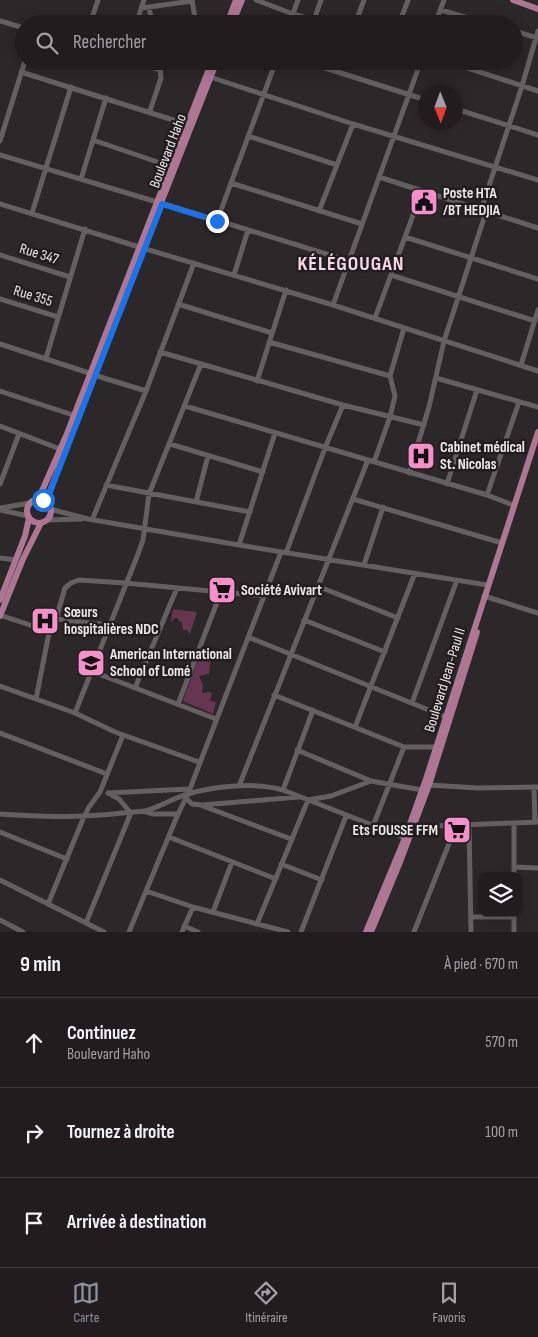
<!DOCTYPE html>
<html lang="fr">
<meta charset="utf-8">
<style>
:root{--surface:#211d1f;--page:#292628;--text:#f1f3f6;--muted:#a2a2a4;--line:#3e3b3d;--accent:#8c9099}
body{margin:0;font-family:"Sofia Sans Condensed",sans-serif;background:var(--page);color:var(--text)}
.controls{position:absolute;right:15px;bottom:15px;display:grid;overflow:hidden;border-radius:10px;box-shadow:0 2px 12px #0003}
.controls button{width:45px;height:45px;display:grid;place-items:center;padding:0;border:0;border-bottom:1px solid var(--line);background:var(--surface);color:var(--text);font:25px sans-serif}
.compass{position:absolute;left:418px;top:85px;width:45px;height:45px;border-radius:50%;background:var(--surface);box-shadow:0 2px 12px #0003;rotate:179deg}
.stop{position:absolute;width:15px;height:15px;margin:-11px;border:4px solid #1a73e8;border-radius:50%;background:#fff}
.stop.end{background:#1a73e8;border-color:#fff;box-shadow:0 1px 5px #0008}
.list{margin:0;padding:0;list-style:none}
h2{display:flex;justify-content:space-between;align-items:center;height:65px;margin:0;padding:0 20px;font-size:21px}
h2 small{font-size:16px;font-weight:400;color:var(--muted)}
.list li{display:grid;grid-template-columns:32px 1fr auto;gap:15px;align-items:center;box-sizing:border-box;height:90px;padding:0 20px;border-top:1px solid var(--line)}
.list b{display:block;font-size:19px;white-space:nowrap}
.list p{margin:0;font-size:16px;white-space:nowrap;color:var(--muted)}
.list em{font-size:16px;font-style:normal;color:var(--muted)}
.icon{flex:none;width:28px;height:28px;fill:none;stroke:currentColor;stroke-width:2;stroke-linecap:round;stroke-linejoin:round}
.map{position:relative;flex:none;width:538px;height:932px;overflow:hidden}
.search{position:absolute;background:var(--surface);box-shadow:0 2px 12px #0003;left:15px;right:15px;top:15px;height:55px;display:flex;align-items:center;gap:12px;box-sizing:border-box;padding:0 18px;border-radius:28px;color:var(--muted);font-size:19px}
.sheet{height:335px;background:var(--surface)}
nav{display:flex;justify-content:space-around;align-items:center;box-sizing:border-box;height:70px;border-top:1px solid var(--line);background:var(--surface);font-size:14px;color:var(--muted)}
nav a{display:grid;justify-items:center;gap:2px}
nav .on{color:var(--accent)}
.map>svg:first-child{display:block}
</style>
<div class="map">
<svg width="538" height="932" viewBox="0 0 538 932">
<rect width="100%" height="100%" fill="#2c2729"/>
<!-- green -->
<path fill="#663550" d="M173,609L197,612L190,634L187,630H183L182,622L179,621L177,618H174L172,622L171,621Z
M202,649L214,654L211,656L209,674L199,676L203,685L202,693L210,692L212,694L210,701L216,702L213,714L183,701Z"/>
<g fill="none" stroke-linecap="round" stroke-linejoin="round">
<!-- minor -->
<path stroke="#645f61" stroke-width="5" d="M192,0L196,24
M256,0L293,14L326,24
M149,7L152,24
M142,8L192,1
M441,10L489,24
M314,20L321,0
M0,21L24,28
M90,24L98,0
M136,24L144,0
M289,24L298,0
M355,24L364,0
M399,24L408,0
M435,24L444,0
M514,31L538,38
M130,61L161,70
M203,61L211,66
M303,61L426,100
M446,61L538,91
M21,72L189,125
M207,76L353,124L538,180
M456,109L538,135
M150,111L161,78L159,61
M248,136L337,165
M93,140L172,167
M0,141L25,61
M0,155L157,202
M379,177L538,228
M81,179L106,98
M231,183L362,224
M161,203L349,261
M0,204L139,247L333,305L538,371
M481,210L522,86L538,31
M319,211L353,124
M32,213L71,87
M217,221L276,61
M405,237L538,279
M0,255L70,277
M234,275L248,230
M391,275L535,321
M0,299L58,317
M178,304L272,333
M333,305L421,61
M375,318L422,191
M269,342L390,376
M0,344L89,373
M160,352L343,405L424,425
M46,358L85,229
M521,365L538,310
M94,375L146,391
M436,378L538,407
M257,381L286,290
M0,391L73,415
M185,406L487,495L513,505
M0,426L60,449
M170,444L263,472
M374,462L390,417L395,396L390,376L404,328
M409,473L429,407L444,341L486,212
M0,484L19,434
M447,484L477,390
M106,485L250,512
M487,495L519,402
M353,499L502,543
M196,502L208,456
M0,508L30,503
M50,509L88,519L239,545L487,585
M0,510L28,516
M47,520L82,519
M92,520L146,391L194,263
M239,545L275,433
M286,553L325,448L343,405
M0,558L16,560
M364,565L383,507
M317,586L398,618
M484,596L538,613
M0,615L39,628H50L56,619L65,588L71,583L79,580L125,583L264,596
M56,619L109,625
M304,620L385,652
M248,637L446,717
M91,671L216,719
M0,686L75,713L115,732L199,762
M135,688L177,588
M274,695L404,747H437
M36,699L50,628
M412,703L457,580
M178,704L221,592
M75,713L138,554L143,540L149,494L201,364
M355,727L415,573
M0,733L107,774
M297,750L371,781L422,790
M429,785L478,788L538,787
M239,786L368,460
M534,787L535,822
M283,790L313,710
M108,793L189,789
M186,798L192,804L202,805L298,797
M203,806L291,839
M143,811L153,814H178
M0,814C40,817 82,818 122,813C130,812 138,812 145,811C160,807 173,798 188,794C215,786 256,782 283,790L405,838
M469,825L471,932
M373,826L404,747
M410,827L538,822
M0,832L67,859
M169,837L276,879
M281,864L322,880
M514,867L538,868
M514,876V823
M0,880L104,932
M146,891L193,907L288,932
M48,904L83,819L89,807L100,792L123,735
M213,912L232,862
M471,917H514
M0,920L23,932
M86,923L130,815V812L119,799L108,793
M257,924L308,800L331,796L371,781
M184,926L198,932
M129,932L178,814L188,794L281,552
M182,932L193,907
M301,932L346,816
M414,932L456,826
M514,932V914"/>
<!-- major -->
<path stroke="#ad7693" stroke-width="6" d="M513,0L538,9
M227,24L236,0
M232,24L242,0
M27 511a12 12 0 1 1 24 0a12 12 0 1 1-24 0Z
M38,500L66,436L212,61
M46,502L95,370L217,61
M0,600L25,536L29,518
M0,616L23,559L41,523
M366,932L405,838L426,779L538,432
M371,932L400,862L429,785L477,632"/>
</g>
<g fill="none" stroke-linecap="round" stroke-linejoin="round">
<!-- route -->
<path stroke="#1a73e8" stroke-width="6" d="M43,500L46,502L162,204L217,221"/>
</g>
<!-- icons -->
<defs>
<symbol id="civic-square" viewBox="-11 -11 22 22"><rect x="-9" y="-9" width="18" height="18" rx="4" fill="#f98fc8" stroke="#221e20"/><path d="M-.6-6.5H3V-4.5H.6V-3L4-1V1h2V6H-6V1h2V-1L-.6-3ZM-1.2 2.5V6h2.4V2.5Z" fill="#111"/></symbol>
<symbol id="hospital-square" viewBox="-11 -11 22 22"><rect x="-9" y="-9" width="18" height="18" rx="4" fill="#f98fc8" stroke="#221e20"/><path d="M-5-5h3v3.5h4V-5h3V5h-3V1.5h-4V5h-3Z" fill="#111"/></symbol>
<symbol id="supermarket-square" viewBox="-11 -11 22 22"><rect x="-9" y="-9" width="18" height="18" rx="4" fill="#f98fc8" stroke="#221e20"/><path d="M-6-5.5h2.5l.6 2H6L4.5 2H-2.5L-4.4-4H-6ZM-1.5 3.2a1.3 1.3 0 1 0 .1 0ZM3 3.2a1.3 1.3 0 1 0 .1 0Z" fill="#111"/></symbol>
<symbol id="school-square" viewBox="-11 -11 22 22"><rect x="-9" y="-9" width="18" height="18" rx="4" fill="#f98fc8" stroke="#221e20"/><path d="M0-5L7-2L0 1L-7-2ZM-4 1L0 2.5L4 1V4Q0 6-4 4Z" fill="#111"/></symbol>
</defs>
<g fill-rule="evenodd">
<use href="#civic-square" x="408" y="186" width="32" height="32"/>
<use href="#hospital-square" x="405" y="440" width="32" height="32"/>
<use href="#supermarket-square" x="206" y="574" width="32" height="32"/>
<use href="#hospital-square" x="29" y="605" width="32" height="32"/>
<use href="#school-square" x="75" y="647" width="32" height="32"/>
<use href="#supermarket-square" x="441" y="814" width="32" height="32"/>
</g>
<g text-anchor="middle" dominant-baseline="central" stroke-width="5" stroke-linejoin="round" paint-order="stroke">
<!-- street labels -->
<g font-size="15" fill="#ece9ea" stroke="#221e20">
<text transform="translate(168 151) rotate(-69)">Boulevard Haho</text>
<text transform="translate(39 254) rotate(17)">Rue 347</text>
<text transform="translate(33 296) rotate(17)">Rue 355</text>
<text transform="translate(445 680) rotate(-73)">Boulevard Jean-Paul II</text>
</g>
<!-- poi labels -->
<g font-size="15" font-weight="bold" fill="#ece9ea" stroke="#221e20" text-anchor="start">
<text x="443" y="193">Poste HTA<tspan x="443" dy="17">/BT HEDJIA</tspan></text>
<text x="440" y="447">Cabinet médical<tspan x="440" dy="17">St. Nicolas</tspan></text>
<text x="241" y="590">Société Avivart</text>
<text x="64" y="612">Sœurs<tspan x="64" dy="17">hospitalières NDC</tspan></text>
<text x="110" y="654">American International<tspan x="110" dy="17">School of Lomé</tspan></text>
<text x="438" y="830" text-anchor="end">Ets FOUSSE FFM</text>
</g>
<!-- district labels -->
<g font-size="20" font-weight="bold" letter-spacing="1" fill="#f9d9e8" stroke="#221e20">
<text x="351" y="264">KÉLÉGOUGAN</text>
</g>
</g>
</svg>
<div class="controls">
<button><svg class="icon" aria-label="layers" viewBox="0 0 24 24"><path d="M12 4l9 5-9 5-9-5zM3 14l9 5 9-5"/></svg></button>
</div>
<svg class="compass" viewBox="-18 -18 36 36"><path d="M0-13l5 13h-10z" fill="#e53935"/><path d="M0 13l5-13h-10z" fill="#a2a2a4"/></svg>
<div class="stop" style="left:43px;top:500px"></div>
<div class="stop end" style="left:217px;top:221px"></div>
<div class="search"><svg class="icon" aria-label="search" viewBox="0 0 24 24"><circle cx="10" cy="10" r="6"/><path d="M15 15l6 6"/></svg>Rechercher</div>
</div>
<section class="sheet">
<h2>9 min<small>À pied · 670 m</small></h2>
<ul class="list">
<li><svg class="icon" aria-label="ahead" viewBox="0 0 24 24"><path d="M12 20V5M6 11l6-6 6 6"/></svg><div><b>Continuez</b><p>Boulevard Haho</p></div><em>570 m</em></li>
<li><svg class="icon" aria-label="right" viewBox="0 0 24 24"><path d="M7 20v-9h11M14 6l5 5-5 5"/></svg><div><b>Tournez à droite</b></div><em>100 m</em></li>
<li><svg class="icon" aria-label="arrive" viewBox="0 0 24 24"><path d="M6 21V4h12l-3 4 3 4H6"/></svg><div><b>Arrivée à destination</b></div></li>
</ul>
</section>
<nav>
<a class="on"><svg class="icon" aria-label="map" viewBox="0 0 24 24"><path d="M3 6l6-2 6 2 6-2v14l-6 2-6-2-6 2zM9 4v14M15 6v14"/></svg>Carte</a>
<a><svg class="icon" aria-label="directions" viewBox="0 0 24 24"><path d="M12 3l9 9-9 9-9-9zM9 14v-3h6M13 9l2 2-2 2"/></svg>Itinéraire</a>
<a><svg class="icon" aria-label="saved" viewBox="0 0 24 24"><path d="M7 4h10v16l-5-4-5 4z"/></svg>Favoris</a>
</nav>
